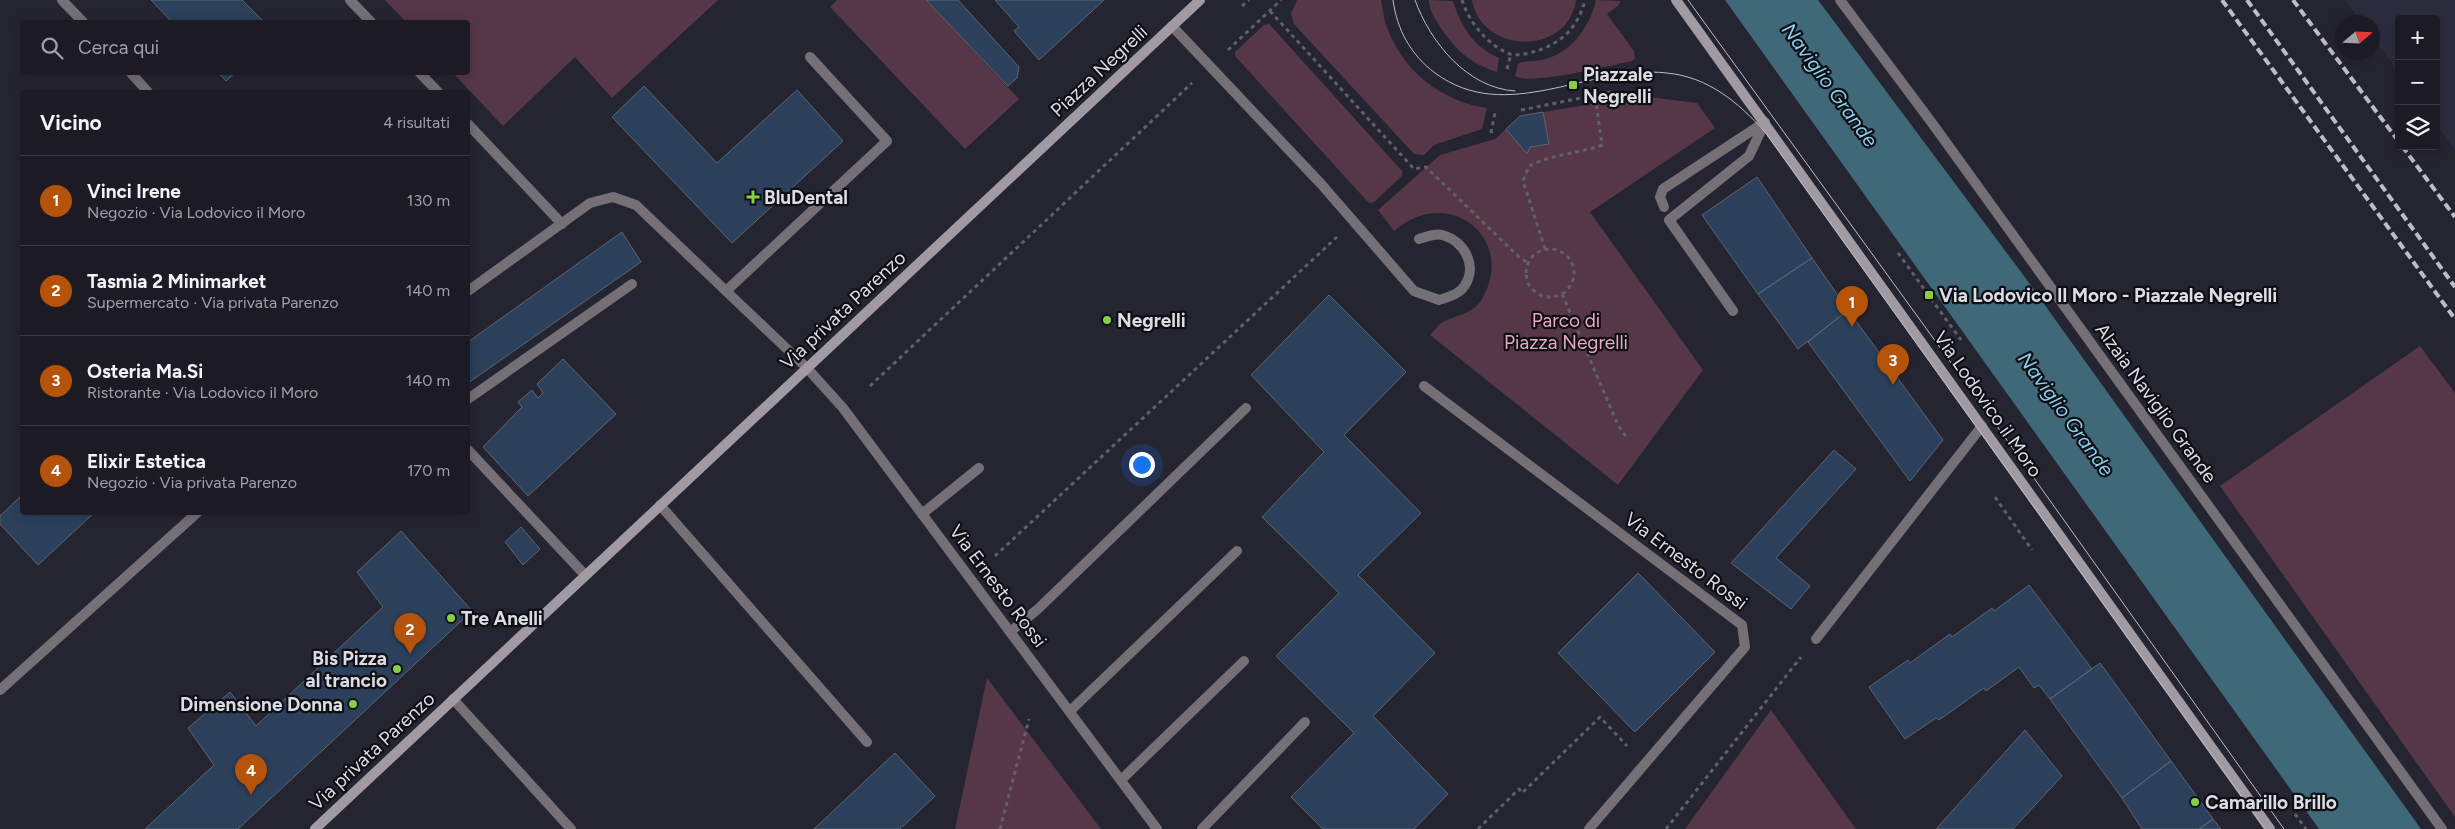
<!DOCTYPE html>
<html lang="it">
<meta charset="utf-8">
<style>
:root{--surface:#1c1b25;--page:#292832;--text:#f1f3f6;--muted:#a0a1a7;--line:#3a3942;--accent:#b45309}
body{margin:0;font-family:Figtree,sans-serif;background:var(--page);color:var(--text)}
.controls{position:absolute;right:15px;top:15px;display:grid;overflow:hidden;border-radius:5px;box-shadow:0 2px 12px #0003}
.controls button{width:45px;height:45px;display:grid;place-items:center;padding:0;border:0;border-bottom:1px solid var(--line);background:var(--surface);color:var(--text);font:25px sans-serif}
.compass{position:absolute;left:2335px;top:15px;width:45px;height:45px;border-radius:50%;background:var(--surface);box-shadow:0 2px 12px #0003;rotate:71deg}
.you{position:absolute;left:1141px;top:464px;width:18px;height:18px;margin:-12px;border:4px solid #fff;border-radius:50%;background:#1a73e8;box-shadow:0 0 0 8px #1a73e833}
.badge{display:grid;place-items:center;width:32px;height:32px;border-radius:50%;background:var(--accent);color:#fff;font-size:16px;font-weight:700}
.pin{position:absolute;translate:-50% -41px;filter:drop-shadow(0 1px 2px #0008)}
.pin::after{content:'';position:absolute;top:26px;width:18px;height:15px;background:inherit;clip-path:polygon(0 0,100% 0,50% 100%)}
.list{margin:0;padding:0;list-style:none}
h2{display:flex;justify-content:space-between;align-items:center;height:65px;margin:0;padding:0 20px;font-size:21px}
h2 small{font-size:16px;font-weight:400;color:var(--muted)}
.list li{display:grid;grid-template-columns:32px 1fr auto;gap:15px;align-items:center;box-sizing:border-box;height:90px;padding:0 20px;border-top:1px solid var(--line)}
.list b{display:block;font-size:19px;white-space:nowrap}
.list p{margin:0;font-size:16px;white-space:nowrap;color:var(--muted)}
.list em{font-size:16px;font-style:normal;color:var(--muted)}
.icon{flex:none;width:28px;height:28px;fill:none;stroke:currentColor;stroke-width:2;stroke-linecap:round;stroke-linejoin:round}
.map{position:relative;flex:none;width:2455px;height:829px;overflow:hidden}
.search{position:absolute;background:var(--surface);box-shadow:0 2px 12px #0003;left:20px;top:20px;width:450px;height:55px;display:flex;align-items:center;gap:12px;box-sizing:border-box;padding:0 18px;border-radius:5px;color:var(--muted);font-size:19px}
.panel{position:absolute;background:var(--surface);box-shadow:0 2px 12px #0003;left:20px;top:90px;width:450px;height:425px;border-radius:5px}
.map>svg:first-child{display:block}
</style>
<div class="map">
<svg width="2455" height="829" viewBox="0 0 2455 829">
<rect width="100%" height="100%" fill="#252431"/>
<!-- built -->
<path fill="#2d2c3e" d="M2345,0H2455V150L2436,124V19H2399V73L2373,37L2372,22H2362Z"/>
<!-- green -->
<path fill="#563747" d="M385,0H718L612,98L575,57L503,126L453,73L468,72V22H406Z
M837,0H926L1019,99L965,149L830,7Z
M1297,0H1381C1383,10 1384,21 1388,30C1405,73 1442,101 1487,108L1482,129L1434,145L1424,155L1414,154L1294,24L1291,14Z
M1429,0L1453,1C1461,27 1474,47 1499,58L1497,72C1484,68 1472,62 1462,53C1452,45 1427,12 1429,0Z
M1472,0H1576C1568,56 1482,55 1472,0Z
M1596,0L1620,1L1619,5L1607,14L1634,51L1635,58L1632,61C1611,65 1530,86 1515,76L1518,64C1525,60 1533,62 1541,60C1570,55 1590,27 1596,0Z
M1269,24L1402,171V176L1374,202L1370,203L1366,200L1235,56V52L1264,25Z
M1640,96L1697,103L1715,128L1590,212L1703,370L1618,485L1430,335C1434,331 1438,325 1443,322C1457,315 1473,314 1482,299C1517,239 1449,183 1394,231L1378,210L1440,155L1495,139L1520,116Z
M2420,346L2455,393V817L2220,486Z
M987,678L1101,829H955Z
M1771,710L1856,829H1685Z"/>
<!-- water -->
<path fill="#3f6878" d="M1725,0H1818L2024,276L2421,829H2319Z"/>
<!-- building -->
<path fill="#2c405b" stroke="#5c6572" d="M151,0H242L264,22H172Z
M926,0H958L1019,67L1017,78L1008,86Z
M995,0H1104L1039,60L1014,31L1019,27Z
M218,72H236L226,81Z
M644,86L717,163L797,90L843,141L732,243L612,117Z
M1543,112L1549,144L1530,147L1527,154L1506,129L1520,116Z
M1757,177L1812,258L1758,294L1702,215Z
M622,232L641,262L468,383V342Z
M1812,258L1848,310L1798,349L1758,294Z
M1329,295L1406,372L1344,435L1421,513L1358,575L1435,653L1373,716L1448,794L1414,829H1323L1291,797L1354,733L1276,656L1339,593L1262,517L1324,452L1251,375Z
M1848,310L1943,440L1910,481L1808,342Z
M563,359L616,414L528,496L483,447L522,407L518,402L532,390L538,398L543,393L537,384Z
M1834,450L1856,469L1776,558L1810,586L1791,609L1731,563Z
M22,495V512H95L38,565L0,524V516Z
M521,527L540,549L523,565L505,542Z
M401,531L472,611L238,829H145L214,765L188,728L230,692L256,726L383,607L357,572Z
M1638,573L1715,652L1635,732L1558,653Z
M2029,585L2092,669L2050,699L2039,685L2034,688L2019,667L1986,691L1984,688L1939,720L1936,718L1905,739L1869,687L1908,660L1910,663L1950,634L1952,637L1992,608L1994,611Z
M2100,663L2171,761L2122,798L2050,699Z
M2025,730L2062,776L2013,829H1936Z
M895,753L935,796L900,829H814Z
M2171,761L2213,819L2199,829H2142L2122,798Z
M2213,819L2221,829H2199Z"/>
<g fill="none" stroke-linecap="round" stroke-linejoin="round">
<!-- path -->
<path stroke="#605f6b" stroke-width="3" stroke-dasharray="4 4" stroke-linecap="butt" d="M1462,0C1469,22 1487,45 1510,54C1516,56 1527,54 1533,52C1561,44 1578,28 1585,0
M1242,6L1249,0
M1270,11L1414,169L1426,167L1519,257L1528,263
M1228,50L1281,0
M1507,69L1511,54
M1521,110L1611,92
M1491,133L1495,113
M1545,249L1523,181L1529,166C1552,154 1578,154 1602,145L1596,102
M1526 273a24 24 0 1 1 48 0a24 24 0 1 1-48 0Z
M1898,253L1961,340
M1562,294L1618,425L1627,438
M870,386L1192,83
M1995,497L2032,550
M995,556L1337,237
M2295,814L2306,829
M1000,829L1029,719
M1478,829L1519,789L1522,793L1600,717L1627,746
M1666,829L1801,657"/>
<!-- lane -->
<path stroke="#747076" stroke-width="10" d="M62,0L83,22
M350,0L371,22
M1172,26L1322,185L1414,291L1439,300C1446,298 1456,295 1461,290C1480,270 1466,241 1442,235C1436,233 1425,237 1419,239
M130,72L148,92
M419,72L438,92
M468,124L562,224
M1664,207L1660,197L1663,189L1765,122L1749,156L1669,220L1733,311
M468,291L590,203L613,197L636,205L726,291
M807,368L726,291L887,141L810,57
M1424,386L1742,625L1745,647L1589,829
M468,399L632,284
M468,450L585,575
M922,514L979,468
M1010,632L1038,609L1246,408
M1816,639L1982,426
M0,690L198,512
M453,699L571,829
M1070,711L1237,551
M1121,780L1244,661
M1202,829L1305,722"/>
<!-- street -->
<path stroke="#747076" stroke-width="10" d="M1840,0L1932,123L2442,829
M807,368L843,408L1157,829
M660,505L867,742"/>
<!-- secondary -->
<path stroke="#a19aa3" stroke-width="10" d="M1676,0L2270,829
M315,829L1200,0"/>
<!-- tram -->
<path stroke="#bdbdc7" stroke-width="1" d="M1393,0C1397,30 1411,55 1435,73C1507,126 1588,64 1667,73C1708,77 1738,102 1765,132L2265,829
M1415,0C1430,42 1467,88 1515,91
M1688,0L1989,415L2284,829"/>
<!-- rail -->
<path stroke="#bdbdc7" stroke-width="4" stroke-dasharray="8 4" stroke-linecap="butt" d="M2222,0L2455,319
M2247,0L2455,287
M2293,0L2399,142
M2402,146L2455,217"/>
</g>
<!-- markers -->
<g fill="#88cf49" stroke="#0e0e14" stroke-width="2">
<rect x="1568" y="80" width="10" height="10" rx="2.5"/>
<path d="M750.5 189.5h5v5h5v5h-5v5h-5v-5h-5v-5h5z"/>
<rect x="1924" y="290" width="10" height="10" rx="2.5"/>
<circle cx="1107" cy="320" r="5"/>
<circle cx="451" cy="618" r="5"/>
<circle cx="397" cy="669" r="5"/>
<circle cx="353" cy="704" r="5"/>
<circle cx="2195" cy="802" r="5"/>
</g>
<g text-anchor="middle" dominant-baseline="central" stroke-width="4.5" stroke-linejoin="round" paint-order="stroke">
<!-- street labels -->
<g font-size="19" fill="#dcdce5" stroke="#0e0e14">
<text transform="translate(1099 71) rotate(-43)">Piazza Negrelli</text>
<text transform="translate(843 310) rotate(-43)">Via privata Parenzo</text>
<text transform="translate(2156 403) rotate(54)">Alzaia Naviglio Grande</text>
<text transform="translate(1988 404) rotate(55)">Via Lodovico il Moro</text>
<text transform="translate(1686 561) rotate(37)">Via Ernesto Rossi</text>
<text transform="translate(998 586) rotate(53)">Via Ernesto Rossi</text>
<text transform="translate(372 751) rotate(-43)">Via privata Parenzo</text>
</g>
<!-- poi labels -->
<g font-size="19" font-weight="bold" fill="#dcdce5" stroke="#0e0e14" text-anchor="start">
<text x="1583" y="74">Piazzale<tspan x="1583" dy="22">Negrelli</tspan></text>
<text x="764" y="197">BluDental</text>
<text x="1939" y="295">Via Lodovico Il Moro - Piazzale Negrelli</text>
<text x="1117" y="320">Negrelli</text>
<text x="461" y="618">Tre Anelli</text>
<text x="387" y="658" text-anchor="end">Bis Pizza<tspan x="387" dy="22">al trancio</tspan></text>
<text x="343" y="704" text-anchor="end">Dimensione Donna</text>
<text x="2205" y="802">Camarillo Brillo</text>
</g>
<!-- park labels -->
<g font-size="19" fill="#e8a9c8" stroke="#0e0e14">
<text x="1566" y="320">Parco di<tspan x="1566" dy="22">Piazza Negrelli</tspan></text>
</g>
<!-- water labels -->
<g font-size="20" font-style="italic" fill="#88d0ed" stroke="#0e0e14">
<text transform="translate(1830 85) rotate(54)">Naviglio Grande</text>
<text transform="translate(2066 414) rotate(54)">Naviglio Grande</text>
</g>
</g>
</svg>
<div class="controls">
<button>+</button>
<button>−</button>
<button><svg class="icon" aria-label="layers" viewBox="0 0 24 24"><path d="M12 4l9 5-9 5-9-5zM3 14l9 5 9-5"/></svg></button>
</div>
<svg class="compass" viewBox="-18 -18 36 36"><path d="M0-13l5 13h-10z" fill="#e53935"/><path d="M0 13l5-13h-10z" fill="#a0a1a7"/></svg>
<div class="you"></div>
<div class="pin badge" style="left:1852px;top:327px">1</div>
<div class="pin badge" style="left:410px;top:654px">2</div>
<div class="pin badge" style="left:1893px;top:385px">3</div>
<div class="pin badge" style="left:251px;top:795px">4</div>
<div class="search"><svg class="icon" aria-label="search" viewBox="0 0 24 24"><circle cx="10" cy="10" r="6"/><path d="M15 15l6 6"/></svg>Cerca qui</div>
<section class="panel">
<h2>Vicino<small>4 risultati</small></h2>
<ul class="list">
<li><span class="badge">1</span><div><b>Vinci Irene</b><p>Negozio · Via Lodovico il Moro</p></div><em>130 m</em></li>
<li><span class="badge">2</span><div><b>Tasmia 2 Minimarket</b><p>Supermercato · Via privata Parenzo</p></div><em>140 m</em></li>
<li><span class="badge">3</span><div><b>Osteria Ma.Si</b><p>Ristorante · Via Lodovico il Moro</p></div><em>140 m</em></li>
<li><span class="badge">4</span><div><b>Elixir Estetica</b><p>Negozio · Via privata Parenzo</p></div><em>170 m</em></li>
</ul>
</section>
</div>
